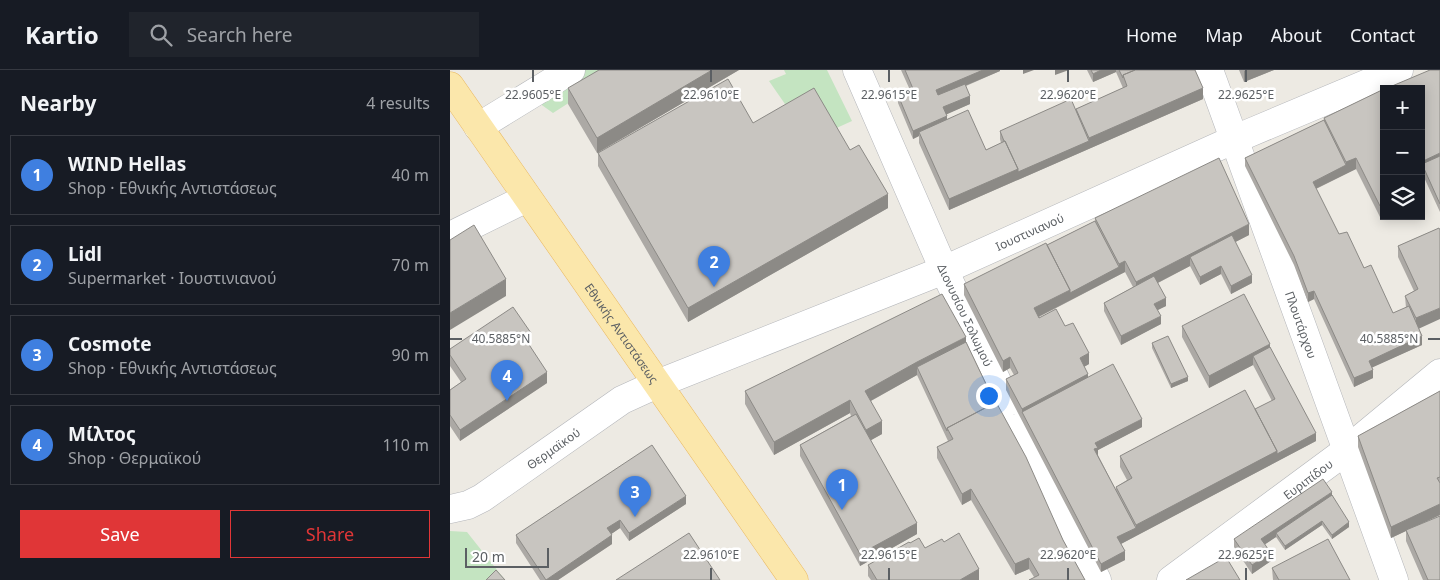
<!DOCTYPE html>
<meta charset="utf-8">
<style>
:root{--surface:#171b24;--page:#20242c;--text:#f1f3f6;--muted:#9ea1a6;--line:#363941;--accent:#e03637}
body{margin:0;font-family:"Noto Sans",sans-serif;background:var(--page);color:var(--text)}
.controls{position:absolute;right:15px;top:15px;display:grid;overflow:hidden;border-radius:0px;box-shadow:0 2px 12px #0003}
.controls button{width:45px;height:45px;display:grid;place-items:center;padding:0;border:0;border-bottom:1px solid var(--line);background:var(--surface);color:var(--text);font:25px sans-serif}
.scale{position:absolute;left:15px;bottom:12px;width:84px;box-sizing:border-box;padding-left:5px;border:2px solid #5b5f63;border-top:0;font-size:14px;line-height:18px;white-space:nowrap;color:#5b5f63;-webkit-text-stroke:4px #fff;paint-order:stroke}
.you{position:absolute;left:538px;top:325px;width:18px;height:18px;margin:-12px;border:4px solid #fff;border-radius:50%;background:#1a73e8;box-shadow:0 0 0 8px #1a73e833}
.badge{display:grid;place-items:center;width:32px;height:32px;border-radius:50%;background:var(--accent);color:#fff;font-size:16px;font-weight:700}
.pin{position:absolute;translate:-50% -41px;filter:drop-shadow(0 1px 2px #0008)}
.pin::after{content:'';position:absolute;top:26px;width:18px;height:15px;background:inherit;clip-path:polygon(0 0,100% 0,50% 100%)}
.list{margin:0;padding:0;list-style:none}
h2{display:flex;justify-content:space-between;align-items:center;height:65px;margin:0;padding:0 20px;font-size:21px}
h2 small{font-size:16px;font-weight:400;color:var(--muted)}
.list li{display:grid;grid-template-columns:32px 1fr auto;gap:15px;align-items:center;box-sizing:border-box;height:80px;margin:0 10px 10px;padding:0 10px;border:1px solid var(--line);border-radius:0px}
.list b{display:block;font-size:19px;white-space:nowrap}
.list p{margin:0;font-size:16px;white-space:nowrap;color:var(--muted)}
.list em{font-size:16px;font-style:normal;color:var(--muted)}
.actions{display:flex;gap:10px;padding:15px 20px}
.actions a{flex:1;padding:11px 0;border:1px solid var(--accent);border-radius:0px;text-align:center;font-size:18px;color:var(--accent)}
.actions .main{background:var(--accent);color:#fff}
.icon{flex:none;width:28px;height:28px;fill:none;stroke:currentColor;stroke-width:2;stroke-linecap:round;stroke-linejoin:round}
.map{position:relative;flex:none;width:990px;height:510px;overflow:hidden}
header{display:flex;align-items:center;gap:30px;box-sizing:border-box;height:70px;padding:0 25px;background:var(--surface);border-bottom:1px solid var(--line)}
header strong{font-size:24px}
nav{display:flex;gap:28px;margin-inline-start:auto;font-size:18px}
.search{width:350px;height:45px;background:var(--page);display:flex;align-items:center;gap:12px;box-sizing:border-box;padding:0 18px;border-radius:0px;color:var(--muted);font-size:19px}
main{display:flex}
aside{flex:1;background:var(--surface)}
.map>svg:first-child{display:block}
</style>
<header>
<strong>Kartio</strong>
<div class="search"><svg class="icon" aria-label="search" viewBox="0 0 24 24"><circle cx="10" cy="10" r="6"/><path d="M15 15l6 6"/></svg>Search here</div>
<nav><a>Home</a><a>Map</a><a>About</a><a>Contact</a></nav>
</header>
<main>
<aside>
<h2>Nearby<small>4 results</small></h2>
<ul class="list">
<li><span class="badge" style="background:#3f7fe0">1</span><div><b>WIND Hellas</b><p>Shop · Εθνικής Αντιστάσεως</p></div><em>40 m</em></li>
<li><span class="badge" style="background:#3f7fe0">2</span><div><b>Lidl</b><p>Supermarket · Ιουστινιανού</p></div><em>70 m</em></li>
<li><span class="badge" style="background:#3f7fe0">3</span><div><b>Cosmote</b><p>Shop · Εθνικής Αντιστάσεως</p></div><em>90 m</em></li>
<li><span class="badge" style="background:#3f7fe0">4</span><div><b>Μίλτος</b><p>Shop · Θερμαϊκού</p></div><em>110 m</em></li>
</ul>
<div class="actions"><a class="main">Save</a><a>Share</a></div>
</aside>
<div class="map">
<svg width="990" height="510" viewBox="0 0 990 510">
<rect width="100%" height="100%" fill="#edeae3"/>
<!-- green -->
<path fill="#c4e4c1" d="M116,0H170L103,43L75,23Z
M334,0H377L402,51L360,70L319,11L336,4Z
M0,461L17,462L55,510H0Z"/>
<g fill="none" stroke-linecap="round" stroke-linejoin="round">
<defs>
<g id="minor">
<path id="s1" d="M407,0L494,200L563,345L647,510"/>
<path id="s2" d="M759,0L944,510"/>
<path d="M28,57L121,0"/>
<path d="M0,166L77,128"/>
<path id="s3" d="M0,439L18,435L32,428L172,330L207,314L494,200L785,69L949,0"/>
<path id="s4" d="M721,510L897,380L990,303"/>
</g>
<g id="major">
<path id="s5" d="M0,16L344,510"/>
</g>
</defs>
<!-- minor casing -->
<use href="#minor" stroke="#b4b6ba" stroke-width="29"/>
<!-- major casing -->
<use href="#major" stroke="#eab85f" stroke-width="29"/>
<!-- minor -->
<use href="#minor" stroke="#fff" stroke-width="28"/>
<!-- major -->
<use href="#major" stroke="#fbe7ab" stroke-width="28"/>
</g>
<!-- wall -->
<path fill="#aca9a5" d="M289,0L149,82L303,53L400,80L438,138L238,252L148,96V83H147L118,34V18Z
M451,0H550V1L516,16L520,34L496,44L497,49L536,80L551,73L550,69V61L626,41V39L673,18L666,2L643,12L637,0H745L753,29L499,140L469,73V66L463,69L448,33V25L461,31L464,29Z
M789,0H824L794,12Z
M990,1V142L972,103H971V19Z
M934,19V146L930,147L906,99L866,119L889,164L914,198L943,243L956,238L955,226L964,221L948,187V176L989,158L969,258L972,275L922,297L923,308L904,317L864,229L858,232L844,195L795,96V88L874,50V48Z
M645,148L799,165L785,172L802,213L781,224L771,204L750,215L740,196L708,213L716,236L707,240L711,254L671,275L654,241V233L683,217L675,202L589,247L615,256L639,294L634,297L638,307L692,357L648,380V385L666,420V417L677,410L670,397V386L805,339L822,331L803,295L759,318L732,267V256L820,277L866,371L671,474L675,490L651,502L556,320V309L564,305L560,298L553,302L514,225V214L597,175L645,151Z
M516,272L613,470L635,510L584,507L579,499L565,505L521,430L512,435L487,388V377L498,371L467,305L421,331L432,364L421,370L467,464L410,496L350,386V375L401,346L400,343L324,385L295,334V321Z
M702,273L738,311L721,318L702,278Z
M81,274L79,275L97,313L10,371L0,356V320L11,312L0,296V279Z
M990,321V445L970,454L990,510H973L956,471V461L941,468L908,377V366Z
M882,425L899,457L882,469L872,455L835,480L826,467L815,474L821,491L802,504L784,477V469Z
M236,434L179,471L170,458L161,464L162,474L108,510H90L66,473V465Z
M494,472L529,510H421L418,506V495L460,473L475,478Z
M822,498L900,510H823Z"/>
<!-- shaded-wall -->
<path fill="#8c8a86" d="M262,0H289L147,83V68Z
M533,0H550V1L486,28V20Z
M573,0H584L573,4Z
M605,0H619L605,5Z
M651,0H666V2L643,12V4Z
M796,0H824L794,12V1Z
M753,18V29L499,140V129L568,99L639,71V68Z
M520,26V34L493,46V37Z
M497,46V54L469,62V66L463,69V61Z
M990,83V95L972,94V103H971V92Z
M906,88V99L863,120V112L896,95V92Z
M438,124V138L238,252V238Z
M934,134V146L930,147V136Z
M799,154V165L743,194L740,187V196L686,224V212Z
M675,191V202L669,205V194Z
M771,196V204L750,215V207Z
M669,197V205L584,249V238L620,220Z
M802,205V213L781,224V216Z
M56,209V226L0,260V243Z
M864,221V229L858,232V223Z
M716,228V236L704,242V234Z
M990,238V249L966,260V248Z
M711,246V254L671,275V266Z
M81,263V274L74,278V267Z
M972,266V275L919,299V291Z
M516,267V280L467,297V305L415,334V321L467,292Z
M820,274V285L803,286V295L759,318V306Z
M639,283V294L630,299V288Z
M560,287V298L553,302V291Z
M923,300V308L904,317V308Z
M97,302V313L10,371V360Z
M638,304V315L572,342V339Z
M738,307V311L721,318V314Z
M400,330V343L324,385V372Z
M692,349V357L648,380V386L644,379L645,373Z
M432,351V364L416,373V360Z
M866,363V371L667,476V467L686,458V455L827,381Z
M521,419V430L512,435V424Z
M882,422V430L826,463V467L811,477V469Z
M236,426V434L179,471V463Z
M990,434V445L941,468V457Z
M170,450V458L157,467V458Z
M872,451V455L835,480V476Z
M899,452V457L882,469V465Z
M467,453V464L410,496V484Z
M162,465V474L108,510H96Z
M675,481V490L651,502V494Z
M821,483V491L802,504V495Z
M579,488V499L565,505V494Z
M529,499V510H510Z"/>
<!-- building -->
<path fill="#c8c5c0" stroke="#8c8a86" d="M149,0H262L147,68L118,18Z
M455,0H533L486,20L488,25L515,14L520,26L493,37L497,46L463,61L448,25L457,21L461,31L467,28Z
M641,0H651L643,4Z
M669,0H685L673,5V8Z
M685,0H745L753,18L639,68L626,39L677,16L673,5Z
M980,0H990V83L971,92V19H935Z
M278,9L303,53L364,18L400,80L409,75L438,124L238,238L148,83Z
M934,19V134L930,136L906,88L896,92L874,48Z
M621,29L639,71L568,102V99L555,71H554L550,61Z
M518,40L536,80L555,71L568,99L499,129L469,62Z
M874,50L896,95L863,112L889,164L897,162L914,198L921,195L943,243L959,236L972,266L919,291L923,300L904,308L864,221L858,223L844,186L795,88Z
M990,86V134L972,94Z
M769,88L799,154L686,212L675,191L669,194L645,148Z
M645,151L669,197L620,223V220L597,175Z
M24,155L56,209L0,243V170Z
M989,158L990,160V238L966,248L955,226L968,219L948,176Z
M782,165L802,205L781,216L771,196L750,207L740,187Z
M596,173L620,220L584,238L589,248L606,239L615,256L623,253L639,283L630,288L638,304L572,339L556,309L568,303L560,287L553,291L514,214Z
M704,206L716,228L704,234L711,246L671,266L654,233Z
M492,224L516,267L467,292L415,321L432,351L416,360L400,330L324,372L295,321Z
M794,224L820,274L759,306L732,256Z
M63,237L81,263L74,267L97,302L10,360L0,345V320L16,309L0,285V279Z
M718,266L738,307L721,314L702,273Z
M516,272L545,333L497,358V361L467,297Z
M820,277L866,363L827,384V381L805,339L825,329L803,286Z
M663,294L692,349L645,373L648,378L644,379L686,458L667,467L675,481L651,494L572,342Z
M795,320L827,381L686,455L666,417L682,408L670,386Z
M990,321V407L987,408L990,413V434L941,457L908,366Z
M546,332L576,387L613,470L635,510H579L589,505L579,488L565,494L521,419L512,424L487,377L503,369L497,358Z
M406,344L467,453L410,484L350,375Z
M202,375L236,426L179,463L170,450L157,458L162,465L96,510L66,465Z
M873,409L882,422L811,469L821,483L802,495L784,469Z
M882,425L899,452L882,465L872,451L835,476L826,463Z
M990,446V510H978L956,460Z
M239,463L270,510H166Z
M509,463L529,499L510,510H427L418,495L459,472L460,473L469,468L475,478L492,469L494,472Z
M878,469L900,510H829L822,498Z
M776,487L790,510H736Z
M46,500L55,510H36Z"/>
<!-- ticks -->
<path fill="none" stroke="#5b5f63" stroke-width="2" d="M83,0V12M261,0V12M439,0V12M618,0V12M796,0V12M0,269H12M978,269H990M261,498V510M439,498V510M618,498V510M796,498V510"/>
<g text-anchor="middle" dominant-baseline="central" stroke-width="5" stroke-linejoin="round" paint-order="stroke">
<!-- street labels -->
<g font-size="12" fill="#5b5f63" stroke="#fff">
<text stroke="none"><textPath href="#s3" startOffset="646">Ιουστινιανού</textPath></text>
<text stroke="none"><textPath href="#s1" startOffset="268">Διονυσίου Σολωμού</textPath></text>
<text stroke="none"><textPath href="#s2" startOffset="271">Πλουτάρχου</textPath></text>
<text stroke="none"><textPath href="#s5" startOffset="301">Εθνικής Αντιστάσεως</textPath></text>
<text stroke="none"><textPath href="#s3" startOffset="121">Θερμαϊκού</textPath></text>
<text stroke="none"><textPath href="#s4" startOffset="170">Ευριπίδου</textPath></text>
</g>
</g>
<g font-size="12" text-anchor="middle" fill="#5b5f63" stroke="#fff" stroke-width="5" stroke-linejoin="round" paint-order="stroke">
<text x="83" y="29">22.9605°E</text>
<text x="261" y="29">22.9610°E</text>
<text x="439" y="29">22.9615°E</text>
<text x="618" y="29">22.9620°E</text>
<text x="796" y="29">22.9625°E</text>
<text x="51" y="273">40.5885°N</text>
<text x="939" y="273">40.5885°N</text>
<text x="261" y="489">22.9610°E</text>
<text x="439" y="489">22.9615°E</text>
<text x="618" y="489">22.9620°E</text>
<text x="796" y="489">22.9625°E</text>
</g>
</svg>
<div class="controls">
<button>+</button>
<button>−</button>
<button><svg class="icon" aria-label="layers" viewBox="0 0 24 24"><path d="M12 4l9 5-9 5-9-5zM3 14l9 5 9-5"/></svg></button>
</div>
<div class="scale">20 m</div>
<div class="you"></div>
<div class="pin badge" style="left:392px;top:440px;background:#3f7fe0">1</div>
<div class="pin badge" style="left:264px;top:217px;background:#3f7fe0">2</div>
<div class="pin badge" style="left:185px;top:447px;background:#3f7fe0">3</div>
<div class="pin badge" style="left:57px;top:331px;background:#3f7fe0">4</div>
</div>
</main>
